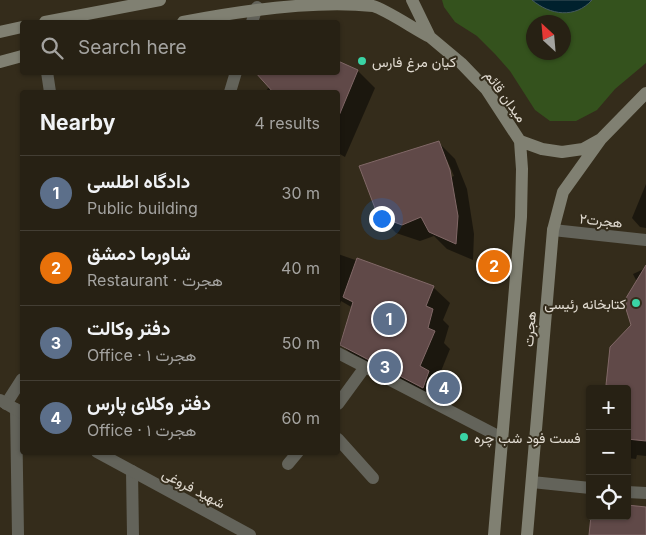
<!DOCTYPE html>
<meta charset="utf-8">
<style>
:root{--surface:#272114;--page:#332e22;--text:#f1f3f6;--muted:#a4a3a0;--line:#433e34;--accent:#3ad4a5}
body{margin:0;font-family:Inter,Vazirmatn,sans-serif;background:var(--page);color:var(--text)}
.controls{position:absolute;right:15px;bottom:15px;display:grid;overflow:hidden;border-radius:5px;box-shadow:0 1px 4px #0004}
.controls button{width:45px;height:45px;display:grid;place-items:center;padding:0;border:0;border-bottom:1px solid var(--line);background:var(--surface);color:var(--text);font:25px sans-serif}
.compass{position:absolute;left:526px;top:15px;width:45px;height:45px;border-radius:50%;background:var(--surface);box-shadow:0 1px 4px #0004;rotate:334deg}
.you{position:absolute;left:381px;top:218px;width:18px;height:18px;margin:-12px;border:4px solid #fff;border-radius:50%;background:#1a73e8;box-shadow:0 0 0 8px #1a73e833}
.badge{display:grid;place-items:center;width:32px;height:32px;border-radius:50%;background:var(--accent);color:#fff;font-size:16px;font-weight:700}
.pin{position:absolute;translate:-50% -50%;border:2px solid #fff;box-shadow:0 1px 5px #0006}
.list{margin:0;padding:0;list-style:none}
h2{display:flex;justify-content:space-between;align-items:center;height:65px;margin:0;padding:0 20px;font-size:21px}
h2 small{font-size:16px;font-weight:400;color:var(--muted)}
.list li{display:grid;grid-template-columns:32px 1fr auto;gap:15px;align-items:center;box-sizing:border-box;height:75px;padding:0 20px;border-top:1px solid var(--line)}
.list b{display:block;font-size:19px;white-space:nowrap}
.list p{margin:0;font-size:16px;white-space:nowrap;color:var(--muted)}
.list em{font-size:16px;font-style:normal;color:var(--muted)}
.icon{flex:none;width:28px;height:28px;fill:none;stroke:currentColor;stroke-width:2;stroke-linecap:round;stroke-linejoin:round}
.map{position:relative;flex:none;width:646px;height:535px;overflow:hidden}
.search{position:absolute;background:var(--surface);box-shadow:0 1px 4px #0004;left:20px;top:20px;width:320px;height:55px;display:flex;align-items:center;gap:12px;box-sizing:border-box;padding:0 18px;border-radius:5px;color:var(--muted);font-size:19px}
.panel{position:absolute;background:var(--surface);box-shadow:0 1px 4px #0004;left:20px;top:90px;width:320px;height:365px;border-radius:5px}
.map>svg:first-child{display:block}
</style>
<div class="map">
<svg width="646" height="535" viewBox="0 0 646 535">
<rect width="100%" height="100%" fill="#342c1b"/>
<!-- green -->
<path fill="#34521d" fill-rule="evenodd" d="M442,0H646V63L615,89L597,110L576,121H550L535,110L510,71L495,54L477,36L455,22L444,7ZM534,22H564V52H534Z"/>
<!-- water -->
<path fill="#00212d" stroke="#44595e" d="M532,0H592C575,19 550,15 532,0Z"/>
<!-- shadow -->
<path fill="#0007" fill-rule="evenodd" d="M338,63L358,71L375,88L345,157L338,153V92H265L269,87L338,72Z
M438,142L455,159L467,189L474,234L473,260L447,249L434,236L420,241L396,233L379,215ZM445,160H447L454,176L451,177Z
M646,184V228L640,227L632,218Z
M338,254L433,287L450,303L443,320L449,326L444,343L450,349L437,381L445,389L439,403L358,361L342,345L353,308L341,301L338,309Z
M646,268V456L637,455L636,459L627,458V389H607L611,347L632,326L637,282L633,274Z"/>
<!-- building -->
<path fill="#604948" stroke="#816867" d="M338,61L358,70L338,118V92H273L255,72H338Z
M439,141L450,170L458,216L456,244L429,232L421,217L402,225L378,216L359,166Z
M357,258L434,286L426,306L433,309L428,328L435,331L420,366L429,371L423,388L340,345L353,302L343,297Z
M646,265V441L627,439V388L606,385L610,347L631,325L626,309V298Z
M627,505L646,507V535H589L591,516H627Z"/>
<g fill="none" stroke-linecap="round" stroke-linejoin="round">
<!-- minor -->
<path stroke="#63635a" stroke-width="12" d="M252,22L257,7
M47,72L50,92
M230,92L236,72
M553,230L646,240
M338,353L502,438
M6,404L22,379
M338,404L365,367
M16,409L18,535
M338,439L373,478
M288,464L298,452
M132,471L133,535
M532,482L590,488
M627,492L646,493"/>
<!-- tertiary -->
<path stroke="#63635a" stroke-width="12" d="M0,400L22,413
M97,452L250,535"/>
<!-- secondary -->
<path stroke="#808072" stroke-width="12" d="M412,0L430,37L461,63L486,89L520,141L542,149L562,152L583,149L601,139L646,93
M45,22L160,0
M183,22C240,11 315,0 373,6C385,9 416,30 430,37
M0,32L22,27
M0,62L22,56
M494,535L521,217L522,169L520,141
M527,535L553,230L563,192L601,139"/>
</g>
<!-- markers -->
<g fill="#3ad4a5" stroke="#342c1b" stroke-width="2">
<circle cx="362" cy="61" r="5"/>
<circle cx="636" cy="303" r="5"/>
<circle cx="464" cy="437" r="5"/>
</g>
<g text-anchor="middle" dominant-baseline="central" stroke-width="4" stroke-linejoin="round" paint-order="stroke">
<!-- poi labels -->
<g font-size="14" fill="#e2dcd2" stroke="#342c1b" text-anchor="start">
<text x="372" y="61">کیان مرغ فارس</text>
<text x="626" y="303" text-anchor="end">کتابخانه رئیسی</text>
<text x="474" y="437">فست فود شب چره</text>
</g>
<!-- street labels -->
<g font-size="14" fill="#e2dcd2" stroke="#342c1b">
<text transform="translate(506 96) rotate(54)">میدان قائم</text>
<text transform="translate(601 220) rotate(6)">هجرت۲</text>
<text transform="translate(529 329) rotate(-85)">هجرت</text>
<text transform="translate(194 488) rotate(28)">شهید فروغی</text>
</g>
</g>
</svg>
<div class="controls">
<button>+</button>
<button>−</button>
<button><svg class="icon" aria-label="locate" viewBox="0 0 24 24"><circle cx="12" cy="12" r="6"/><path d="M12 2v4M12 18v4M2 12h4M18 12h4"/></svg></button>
</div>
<svg class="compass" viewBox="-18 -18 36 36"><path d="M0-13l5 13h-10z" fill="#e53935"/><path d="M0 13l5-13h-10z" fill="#a4a3a0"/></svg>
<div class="you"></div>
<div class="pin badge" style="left:389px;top:319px;background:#5c6f8a">1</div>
<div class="pin badge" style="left:494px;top:266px;background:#e8710a">2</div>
<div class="pin badge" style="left:385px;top:367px;background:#5c6f8a">3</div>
<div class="pin badge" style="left:444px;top:388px;background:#5c6f8a">4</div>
<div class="search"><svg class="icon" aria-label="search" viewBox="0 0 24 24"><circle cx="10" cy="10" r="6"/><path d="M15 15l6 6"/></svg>Search here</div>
<section class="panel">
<h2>Nearby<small>4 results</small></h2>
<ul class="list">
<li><span class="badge" style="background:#5c6f8a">1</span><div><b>دادگاه اطلسی</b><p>Public building</p></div><em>30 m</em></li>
<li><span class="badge" style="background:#e8710a">2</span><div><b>شاورما دمشق</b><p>Restaurant · هجرت</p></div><em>40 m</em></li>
<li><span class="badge" style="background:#5c6f8a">3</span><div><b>دفتر وکالت</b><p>Office · هجرت ۱</p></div><em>50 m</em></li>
<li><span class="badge" style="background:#5c6f8a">4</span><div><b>دفتر وکلای پارس</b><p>Office · هجرت ۱</p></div><em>60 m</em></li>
</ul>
</section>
</div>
